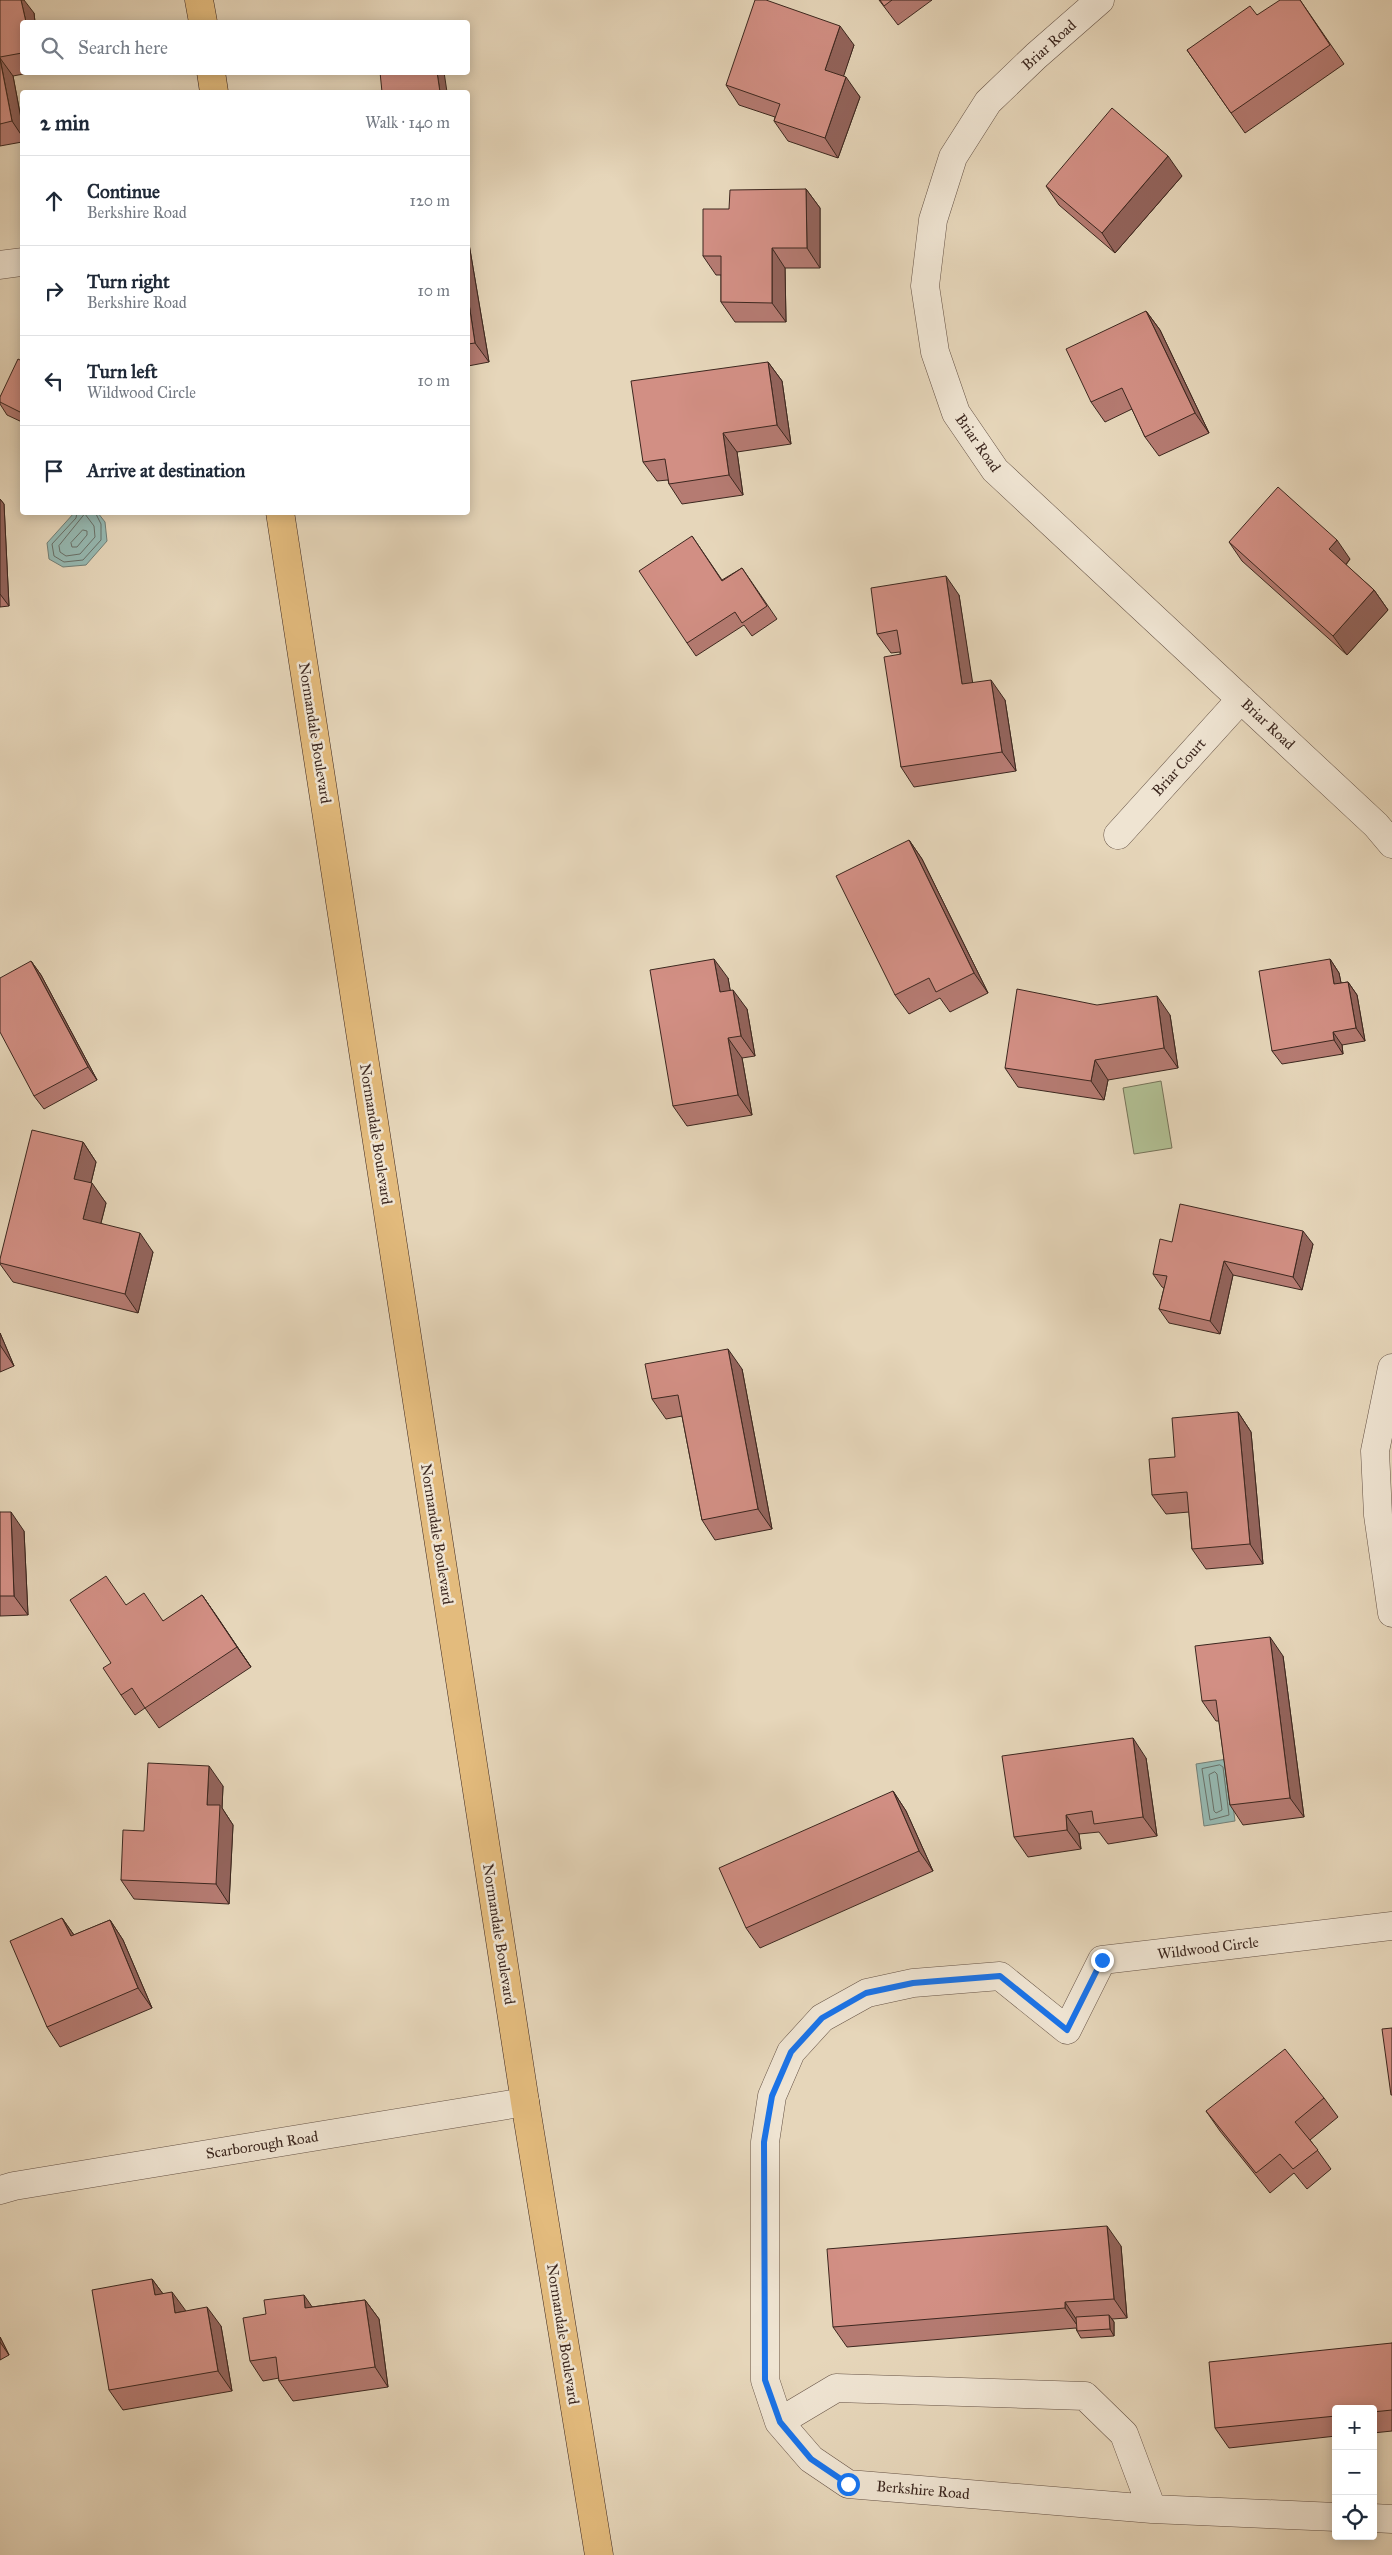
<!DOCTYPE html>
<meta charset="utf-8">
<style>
:root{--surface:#fff;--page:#f6f6f7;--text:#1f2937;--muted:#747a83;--line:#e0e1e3}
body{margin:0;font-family:"IM FELL Great Primer",serif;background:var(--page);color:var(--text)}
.controls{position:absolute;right:15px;bottom:15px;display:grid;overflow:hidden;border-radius:5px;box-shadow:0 2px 12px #0003}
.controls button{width:45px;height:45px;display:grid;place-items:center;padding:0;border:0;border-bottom:1px solid var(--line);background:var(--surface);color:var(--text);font:25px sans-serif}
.stop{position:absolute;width:15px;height:15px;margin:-11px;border:4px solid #1a73e8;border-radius:50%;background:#fff}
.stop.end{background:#1a73e8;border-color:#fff;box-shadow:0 1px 5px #0008}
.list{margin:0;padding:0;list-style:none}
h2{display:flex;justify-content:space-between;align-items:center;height:65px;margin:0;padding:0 20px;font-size:21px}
h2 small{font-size:16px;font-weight:400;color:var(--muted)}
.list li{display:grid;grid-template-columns:32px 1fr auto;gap:15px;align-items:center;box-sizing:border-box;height:90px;padding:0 20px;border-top:1px solid var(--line)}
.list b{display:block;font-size:19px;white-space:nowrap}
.list p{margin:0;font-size:16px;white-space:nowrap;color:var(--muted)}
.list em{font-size:16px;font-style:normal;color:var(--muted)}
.icon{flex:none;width:28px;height:28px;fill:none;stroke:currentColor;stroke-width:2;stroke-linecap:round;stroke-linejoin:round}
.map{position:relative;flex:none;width:1392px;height:2555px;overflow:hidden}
.search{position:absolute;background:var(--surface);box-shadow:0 2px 12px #0003;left:20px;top:20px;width:450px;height:55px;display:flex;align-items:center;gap:12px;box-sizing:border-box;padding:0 18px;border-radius:5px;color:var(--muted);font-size:19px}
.panel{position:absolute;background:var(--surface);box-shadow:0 2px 12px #0003;left:20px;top:90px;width:450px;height:425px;border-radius:5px}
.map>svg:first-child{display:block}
</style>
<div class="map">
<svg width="1392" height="2555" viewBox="0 0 1392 2555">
<rect width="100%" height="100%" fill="#e6d6ba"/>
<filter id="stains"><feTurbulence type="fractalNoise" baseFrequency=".004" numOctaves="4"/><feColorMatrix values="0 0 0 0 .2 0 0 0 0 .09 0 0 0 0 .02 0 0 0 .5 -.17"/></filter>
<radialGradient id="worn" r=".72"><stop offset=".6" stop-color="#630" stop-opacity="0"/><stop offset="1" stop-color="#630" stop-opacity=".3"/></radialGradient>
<!-- green -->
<path fill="#b1bf93" stroke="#767359" d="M1161,1081L1172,1148L1134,1154L1123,1088Z"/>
<!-- water -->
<path fill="#96b9b2" stroke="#727f77" d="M74,513H98L105,522L107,541L86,565L63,567L49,559L47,543Z
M1227,1759L1235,1821L1204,1826L1196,1764Z"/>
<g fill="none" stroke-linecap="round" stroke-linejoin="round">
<!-- shore -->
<path stroke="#697068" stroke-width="1" d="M77,512L76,518L52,544L54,556L64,562L83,560L101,540V524L95,512
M85,514L94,526L95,537L80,554L66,556L60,552L59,546Z
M83,530L87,531V535L77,547H72L71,543Z
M1220,1765L1223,1767L1229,1815L1210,1820L1202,1769Z
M1215,1772L1217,1774L1222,1810L1216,1813L1214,1811L1209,1775Z"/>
<defs>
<path id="minor" d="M1100,0L1036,56L988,102L953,157L933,220L925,286L935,352L956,413L995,470L1376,825L1392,844
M0,265L22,262
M1118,835L1241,699
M1392,1368L1375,1451L1378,1515L1392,1613
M0,2190L14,2186L525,2102
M779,2422L836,2388L1085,2396L1124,2434L1152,2509
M1336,2517L1152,2509L848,2484L811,2459L779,2422L765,2380V2142L772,2096L791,2052L822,2018L867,1993L913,1983L1000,1976L1067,2030L1102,1960L1392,1926
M1373,2518L1392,2519"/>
<path id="major" d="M199,0L203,22
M211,72L214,92
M280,512L525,2102L599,2555"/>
</defs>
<!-- minor casing -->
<use href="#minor" stroke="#665346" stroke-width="29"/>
<!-- major casing -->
<use href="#major" stroke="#3c271f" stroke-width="29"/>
<!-- minor -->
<use href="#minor" stroke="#efe4d2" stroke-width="28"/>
<!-- major -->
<use href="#major" stroke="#e3bb7d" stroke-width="28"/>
</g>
<!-- wall -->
<path fill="#b57b72" stroke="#3c271f" d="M0,0L34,13L35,22H22V72H34L13,76L22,124V142L0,146Z
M879,0H932L898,25Z
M1300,0L1344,64L1245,133L1187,50L1257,15Z
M854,45L843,76L860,97L838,158L788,141L774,121L775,117L739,105L726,85Z
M1182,176L1115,253L1059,205L1046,186Z
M806,189L820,208V268H785L786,322H735L721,302V275H716L703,256L729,209Z
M468,238L489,362L468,366Z
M1146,311L1160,330L1209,433L1159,456L1145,437L1132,409L1105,422L1091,402Z
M22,361V422L7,415L0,404V397Z
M768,362L782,381L791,444L737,452L743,495L682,504L669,484L668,480L657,481L643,462Z
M0,499L4,504L9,606L0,607Z
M692,536L722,580L742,568L777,619L752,636L744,625L696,656L687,643Z
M1229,542L1350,559L1346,565L1374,590L1388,610L1347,655L1242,561Z
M959,595L972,683L1005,700L1016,771L914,787L901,767L900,652L891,653L877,634Z
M909,840L922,859L988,993L950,1012L940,998L909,1014L895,995Z
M1330,959L1339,973L1341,983L1348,982L1357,995L1365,1041L1342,1045L1343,1054L1282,1064L1272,1051Z
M31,961L41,975L97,1080L44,1109L34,1096Z
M728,978L730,990L747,1009L755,1056L742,1058L752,1115L687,1126L673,1106Z
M1170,1015L1178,1068L1108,1080L1104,1100L1018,1087L1005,1068Z
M83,1142L96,1162L91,1183L106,1203L101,1223L153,1252L138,1313L13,1282L0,1264V1259Z
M1313,1244L1302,1290L1233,1275L1220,1334L1169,1323L1159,1309L1164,1288L1162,1287L1153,1274Z
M0,1333L14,1366L0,1372Z
M742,1369L772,1529L715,1540L702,1520L682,1416L666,1419L652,1399Z
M1238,1412L1251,1432L1263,1564L1206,1569L1192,1549L1189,1512L1166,1514L1152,1495L1175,1457Z
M0,1512L24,1531L28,1615L0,1616Z
M202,1595L251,1667L159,1728L145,1708L135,1715L121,1695L111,1663L126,1605L164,1621Z
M1283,1656L1304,1817L1243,1825L1230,1805L1219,1721H1216L1202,1701Z
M1146,1758L1157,1836L1108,1844L1099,1832L1079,1834L1081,1849L1028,1857L1014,1837Z
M223,1786L222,1808L233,1825L229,1904L134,1899L121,1880L144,1831Z
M893,1791L906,1811L933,1871L760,1948L746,1928Z
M62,1918L74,1935L110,1920L123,1940L152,2008L60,2047L47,2027Z
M1324,2098L1338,2117L1310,2140L1331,2169L1307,2189L1294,2173L1270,2193L1220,2131L1206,2111Z
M1121,2246L1127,2318L1112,2319L1114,2322V2336L1081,2338L1077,2331L1076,2328L847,2347L833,2327Z
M152,2279L163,2294L185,2311L221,2326L232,2391L123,2410L109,2390Z
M365,2300L379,2319L388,2387L293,2401L279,2381V2378L263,2381L250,2361L312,2307Z
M0,2337L9,2355L0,2360Z
M1392,2343V2431L1373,2433V2409H1336V2436L1229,2448L1215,2428Z"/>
<!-- shaded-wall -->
<path fill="#93645c" stroke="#3c271f" d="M21,0H24L34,13L35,22H26Z
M840,26L854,45L839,90L825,70Z
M0,58L13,76L22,124V136L12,121Z
M437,72H444L447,92H440Z
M846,77L860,97L838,158L825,138Z
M1168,156L1182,176L1115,253L1102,233Z
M806,189L820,208V268L807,248Z
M468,238L489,362L475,343L468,297Z
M772,248L785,268L786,322L772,303Z
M1146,311L1160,330L1209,433L1195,413Z
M768,362L782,381L791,444L777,425Z
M723,433L737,452L743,495L729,475Z
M0,499L4,504L9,606L0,594Z
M1337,540L1350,559L1342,569L1329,549Z
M946,576L959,595L976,704L962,684Z
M1374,590L1388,610L1347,655L1333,636Z
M991,680L1005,700L1016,771L1002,752Z
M909,840L922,859L988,993L974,973Z
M714,959L728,978L734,1011L720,992Z
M1330,959L1339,973L1344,997L1334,984Z
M31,961L41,975L97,1080L88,1067Z
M1348,982L1357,995L1365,1041L1356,1028Z
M733,990L747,1009L755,1056L741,1036Z
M1157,996L1170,1015L1178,1068L1164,1048Z
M1333,1032L1342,1045L1343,1054L1334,1040Z
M728,1038L742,1058L752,1115L738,1095Z
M1095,1060L1108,1080L1104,1100L1091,1081Z
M83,1142L96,1162L87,1199L74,1179Z
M92,1183L106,1203L97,1238L83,1219Z
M1303,1231L1313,1244L1302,1290L1293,1277Z
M140,1233L153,1252L138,1313L125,1294Z
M1224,1261L1233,1275L1220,1334L1210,1321Z
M0,1333L14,1366L0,1345Z
M728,1349L742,1369L772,1529L758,1509Z
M1238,1412L1251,1432L1263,1564L1250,1544Z
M11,1512L24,1531L28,1615L14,1596Z
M202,1595L216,1615L251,1667L237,1647Z
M1270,1637L1283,1656L1304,1817L1290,1798Z
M1133,1738L1146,1758L1157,1836L1143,1817Z
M209,1766L223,1786L222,1808L233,1825L229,1904L216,1884L207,1805Z
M893,1791L906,1811L933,1871L919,1851Z
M1066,1815L1079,1834L1081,1849L1067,1830Z
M62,1918L76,1938L71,1936Z
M110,1920L123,1940L152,2008L138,1988Z
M1107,2226L1121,2246L1127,2318L1114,2299Z
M152,2279L166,2298L155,2295Z
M172,2292L186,2311L175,2313Z
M304,2295L317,2314L305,2308Z
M365,2300L379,2319L388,2387L375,2367Z
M1065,2302L1078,2322L1079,2328L1065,2308Z
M207,2307L221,2326L232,2391L218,2371Z
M1109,2315L1114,2322V2336L1110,2329Z
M0,2337L9,2355L0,2342Z"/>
<!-- building -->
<path fill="#d28f84" stroke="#3c271f" d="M0,0H21L26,22H22V53L0,57Z
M755,0H766L840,26L825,70L846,77L825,138L774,121L780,104L726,85Z
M880,0H892L884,6Z
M1280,0H1300L1330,45L1231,113L1187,50L1250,6L1257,15Z
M0,59L12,121L0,124Z
M380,72H437L440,92H382Z
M1112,108L1168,156L1102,233L1046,186Z
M806,189L807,248H772V303L721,302V256H703V209H729L730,190Z
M468,297L475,343L468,344Z
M1146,311L1195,413L1145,437L1122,388L1091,402L1066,349Z
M18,359L22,361V413L0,402V397Z
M768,362L777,425L723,433L729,475L669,484L665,459L643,462L631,381Z
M1278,487L1337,540L1329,549L1374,590L1333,636L1229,542Z
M692,536L722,581L742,568L767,606L742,623L735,612L687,643L639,571Z
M946,576L962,684L991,680L1002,752L901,767L884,657L901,654L897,630L877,634L871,588Z
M909,840L974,973L936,992L929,978L895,995L836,876Z
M714,959L720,992L733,990L741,1036L728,1038L738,1095L673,1106L650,970Z
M1330,959L1334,984L1348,982L1356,1028L1333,1032L1334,1040L1272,1051L1259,971Z
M31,961L88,1067L34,1096L0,1032V978Z
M1017,989L1097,1005L1157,996L1164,1048L1095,1060L1091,1081L1005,1068Z
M32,1130L83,1142L74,1179L92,1183L83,1219L140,1233L125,1294L0,1263V1259Z
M1180,1204L1303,1231L1293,1277L1224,1261L1210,1321L1159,1309L1167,1276L1153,1274L1160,1239L1172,1242Z
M728,1349L758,1509L702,1520L678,1395L652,1399L645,1364Z
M1238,1412L1250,1544L1192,1549L1187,1492L1152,1495L1149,1459L1175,1457L1172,1418Z
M0,1512H11L14,1596H0Z
M106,1576L126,1605L144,1593L163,1621L202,1595L237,1647L145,1708L132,1688L121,1695L103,1668L111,1663L70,1600Z
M1270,1637L1290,1798L1230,1805L1216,1700L1202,1701L1195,1646Z
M1133,1738L1143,1817L1094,1824L1092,1811L1066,1815L1067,1830L1014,1837L1002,1756Z
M148,1763L209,1766L207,1805H220L216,1884L121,1880L123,1830L144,1831Z
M893,1791L919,1851L746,1928L719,1868Z
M62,1918L71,1936L110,1920L138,1988L47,2027L10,1941Z
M1392,2028V2095H1391L1382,2029Z
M1285,2049L1324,2098L1295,2122L1318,2150L1293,2169L1280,2154L1256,2173L1206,2111Z
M1107,2226L1114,2299L1065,2302V2308L833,2327L827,2249Z
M152,2279L155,2295L172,2292L175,2313L207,2307L218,2371L109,2390L92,2290Z
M304,2295L305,2308L365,2300L375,2367L279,2381L276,2357L250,2361L243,2318L266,2314L264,2300Z
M1109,2315L1110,2329L1077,2331L1076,2317Z
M1392,2343V2410L1373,2412V2409H1336V2416L1215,2428L1209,2362Z"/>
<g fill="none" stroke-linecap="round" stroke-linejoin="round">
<!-- route -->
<path stroke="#1a73e8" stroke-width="6" d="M848,2484L811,2459L780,2422L765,2380L764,2142L772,2096L791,2052L822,2018L866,1993L913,1983L1000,1976L1067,2030L1102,1960"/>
</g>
<g text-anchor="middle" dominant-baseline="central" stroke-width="5" stroke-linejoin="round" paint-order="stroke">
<!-- street labels -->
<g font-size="15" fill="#3c271f" stroke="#efe4d2">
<text transform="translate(1049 45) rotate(-42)">Briar Road</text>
<text transform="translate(978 443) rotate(55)">Briar Road</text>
<text transform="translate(1268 724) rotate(43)">Briar Road</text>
<text transform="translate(315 733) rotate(81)">Normandale Boulevard</text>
<text transform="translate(1179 767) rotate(-48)">Briar Court</text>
<text transform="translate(376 1134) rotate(81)">Normandale Boulevard</text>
<text transform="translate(437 1534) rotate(81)">Normandale Boulevard</text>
<text transform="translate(499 1934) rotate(81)">Normandale Boulevard</text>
<text transform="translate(1208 1948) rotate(-7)">Wildwood Circle</text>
<text transform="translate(262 2145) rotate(-9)">Scarborough Road</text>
<text transform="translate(563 2334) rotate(81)">Normandale Boulevard</text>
<text transform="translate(923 2490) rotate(5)">Berkshire Road</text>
</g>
</g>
<rect width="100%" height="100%" filter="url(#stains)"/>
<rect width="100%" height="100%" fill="url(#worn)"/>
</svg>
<div class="controls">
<button>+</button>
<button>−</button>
<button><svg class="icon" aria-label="locate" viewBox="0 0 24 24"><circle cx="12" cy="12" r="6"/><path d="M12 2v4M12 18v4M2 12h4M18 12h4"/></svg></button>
</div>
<div class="stop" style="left:848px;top:2484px"></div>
<div class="stop end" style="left:1102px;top:1960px"></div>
<div class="search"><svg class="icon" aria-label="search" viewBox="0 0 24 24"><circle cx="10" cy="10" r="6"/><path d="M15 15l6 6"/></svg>Search here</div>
<section class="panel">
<h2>2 min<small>Walk · 140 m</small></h2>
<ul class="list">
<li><svg class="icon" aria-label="ahead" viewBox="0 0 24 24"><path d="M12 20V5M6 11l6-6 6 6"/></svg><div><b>Continue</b><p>Berkshire Road</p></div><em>120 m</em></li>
<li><svg class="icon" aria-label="right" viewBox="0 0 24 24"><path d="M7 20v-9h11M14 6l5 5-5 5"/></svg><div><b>Turn right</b><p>Berkshire Road</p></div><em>10 m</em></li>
<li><svg class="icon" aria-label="left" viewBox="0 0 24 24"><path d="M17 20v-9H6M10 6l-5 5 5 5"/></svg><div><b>Turn left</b><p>Wildwood Circle</p></div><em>10 m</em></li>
<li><svg class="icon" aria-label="arrive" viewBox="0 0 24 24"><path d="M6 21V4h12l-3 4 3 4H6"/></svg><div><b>Arrive at destination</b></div></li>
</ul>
</section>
</div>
